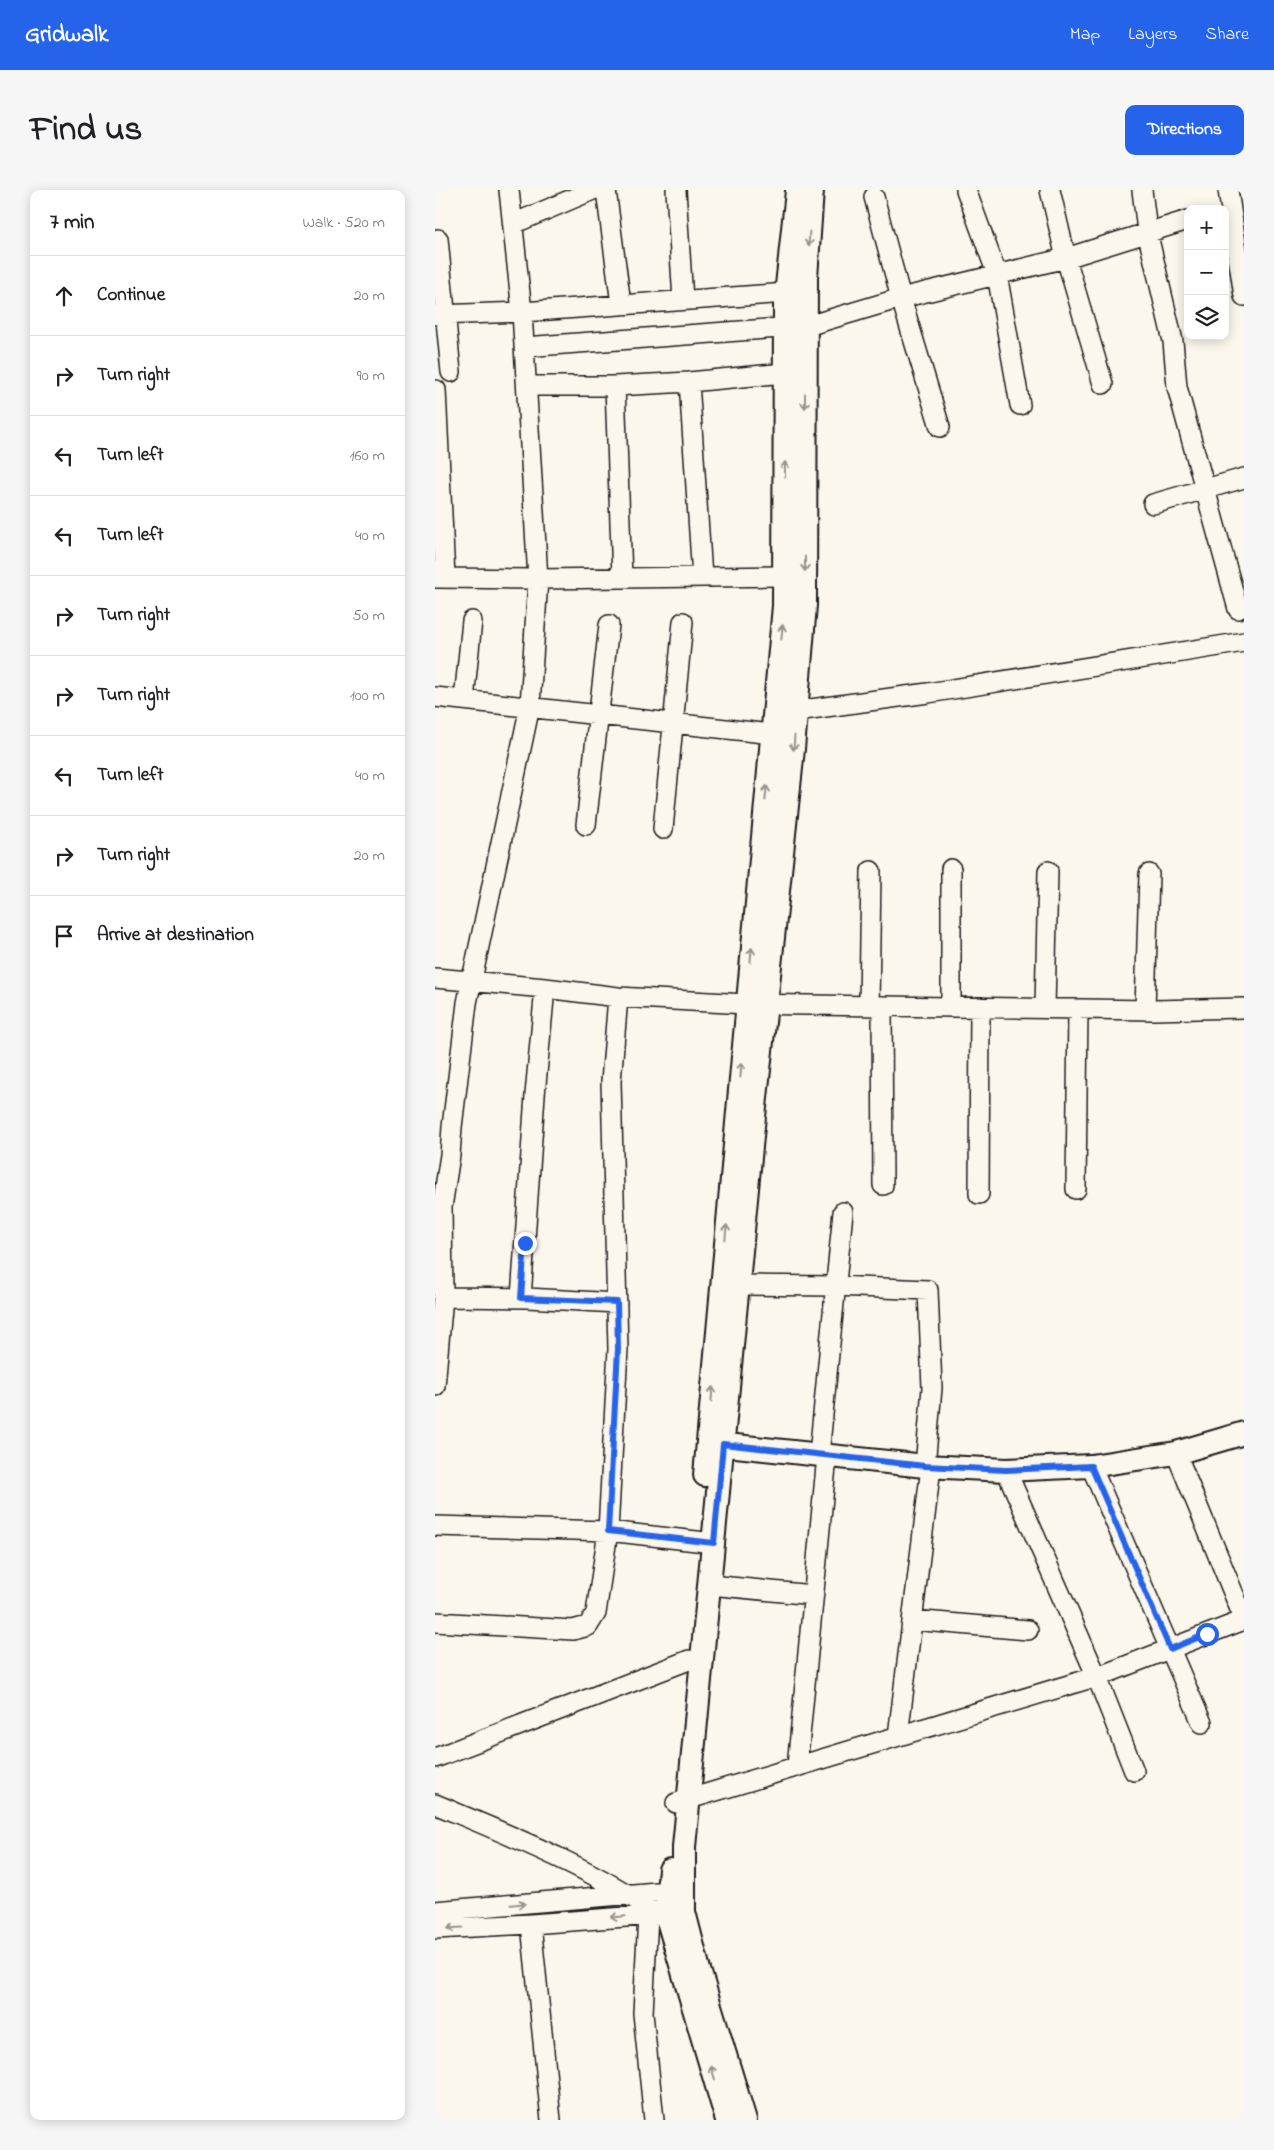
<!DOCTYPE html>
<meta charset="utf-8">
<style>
:root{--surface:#fff;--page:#f6f6f6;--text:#202124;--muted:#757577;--line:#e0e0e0;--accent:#2563eb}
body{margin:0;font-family:"Indie Flower",sans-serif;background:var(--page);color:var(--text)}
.controls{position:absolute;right:15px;top:15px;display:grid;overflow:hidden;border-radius:10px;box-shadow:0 2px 12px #0003}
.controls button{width:45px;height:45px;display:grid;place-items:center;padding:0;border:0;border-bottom:1px solid var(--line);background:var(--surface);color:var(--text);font:25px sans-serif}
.stop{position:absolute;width:15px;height:15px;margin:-11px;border:4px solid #2563eb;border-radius:50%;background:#fff}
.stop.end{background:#2563eb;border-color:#fff;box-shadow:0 1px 5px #0008}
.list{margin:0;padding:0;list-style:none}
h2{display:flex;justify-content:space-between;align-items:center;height:65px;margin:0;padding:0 20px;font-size:21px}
h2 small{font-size:16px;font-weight:400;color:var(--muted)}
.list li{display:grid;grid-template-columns:32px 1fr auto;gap:15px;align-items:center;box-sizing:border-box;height:80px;padding:0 20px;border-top:1px solid var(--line)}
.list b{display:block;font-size:19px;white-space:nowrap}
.list em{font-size:16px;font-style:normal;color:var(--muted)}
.icon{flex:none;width:28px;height:28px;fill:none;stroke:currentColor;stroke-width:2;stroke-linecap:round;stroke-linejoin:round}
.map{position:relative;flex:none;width:809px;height:1930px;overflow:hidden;border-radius:10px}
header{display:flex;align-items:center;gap:30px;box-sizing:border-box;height:70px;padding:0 25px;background:var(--accent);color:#fff}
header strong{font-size:24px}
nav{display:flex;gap:28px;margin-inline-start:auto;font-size:18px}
.intro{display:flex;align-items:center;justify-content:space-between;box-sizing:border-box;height:120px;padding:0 30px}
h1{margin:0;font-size:35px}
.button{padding:12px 22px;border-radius:10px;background:var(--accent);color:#fff;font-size:18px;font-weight:700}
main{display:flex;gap:30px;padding:0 30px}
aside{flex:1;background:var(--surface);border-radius:10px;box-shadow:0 2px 12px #0003}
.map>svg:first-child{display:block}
</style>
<header>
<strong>Gridwalk</strong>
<nav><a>Map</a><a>Layers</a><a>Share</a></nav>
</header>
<div class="intro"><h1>Find us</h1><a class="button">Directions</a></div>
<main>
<aside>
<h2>7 min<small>Walk · 520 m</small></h2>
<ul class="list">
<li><svg class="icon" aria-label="ahead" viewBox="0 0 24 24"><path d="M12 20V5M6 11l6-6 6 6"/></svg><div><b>Continue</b></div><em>20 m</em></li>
<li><svg class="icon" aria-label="right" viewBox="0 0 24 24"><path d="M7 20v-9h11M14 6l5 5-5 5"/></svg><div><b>Turn right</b></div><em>90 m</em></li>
<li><svg class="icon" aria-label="left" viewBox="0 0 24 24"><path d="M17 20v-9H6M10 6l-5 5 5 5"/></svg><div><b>Turn left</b></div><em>160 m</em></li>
<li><svg class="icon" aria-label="left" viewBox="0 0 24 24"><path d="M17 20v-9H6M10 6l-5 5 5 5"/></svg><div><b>Turn left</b></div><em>40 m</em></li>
<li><svg class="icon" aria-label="right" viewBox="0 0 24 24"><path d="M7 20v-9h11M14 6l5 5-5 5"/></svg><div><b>Turn right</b></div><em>50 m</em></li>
<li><svg class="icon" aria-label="right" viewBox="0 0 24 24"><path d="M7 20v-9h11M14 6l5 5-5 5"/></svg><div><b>Turn right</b></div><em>100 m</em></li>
<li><svg class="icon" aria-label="left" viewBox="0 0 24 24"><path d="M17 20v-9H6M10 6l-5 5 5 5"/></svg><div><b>Turn left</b></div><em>40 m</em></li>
<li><svg class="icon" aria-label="right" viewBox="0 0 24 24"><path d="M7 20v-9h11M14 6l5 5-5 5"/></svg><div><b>Turn right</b></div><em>20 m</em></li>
<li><svg class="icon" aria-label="arrive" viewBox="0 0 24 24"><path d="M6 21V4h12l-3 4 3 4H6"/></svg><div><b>Arrive at destination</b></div></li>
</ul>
</aside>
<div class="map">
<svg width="809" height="1930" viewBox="0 0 809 1930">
<rect width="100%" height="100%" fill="#fbf7ec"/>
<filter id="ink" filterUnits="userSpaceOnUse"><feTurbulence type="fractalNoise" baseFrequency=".02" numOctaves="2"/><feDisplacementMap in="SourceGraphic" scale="10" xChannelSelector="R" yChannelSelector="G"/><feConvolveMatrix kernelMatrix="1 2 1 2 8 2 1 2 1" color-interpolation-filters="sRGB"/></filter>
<g filter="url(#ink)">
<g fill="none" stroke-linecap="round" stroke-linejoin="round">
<defs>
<path id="minor" d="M171,0L186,114
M241,0L248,110
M531,0L562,84L585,215
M615,0L631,68L668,194
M707,0L712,41L738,151L742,197L803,419
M793,0L809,106
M439,7L466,108L505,237
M78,34L158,0
M3,49L16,182
M0,125L87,122L365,102
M89,157L372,136L466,108L631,68L753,30
M254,192L267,387
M92,196H180L254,192L350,183
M180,196L187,388
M1,200L10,387
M718,314L809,288
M0,388L103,389L349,386
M0,507L337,544
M29,510L37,431
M361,521L493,503L809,452
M151,635L174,435
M228,639L248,432
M516,679V817
M0,788L110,798L183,807L311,814L718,820L809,818
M434,816L436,681
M447,816L448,995
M610,818L613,681
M710,820L714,684
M641,999L643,819
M544,1004L545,817
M304,1095L400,1096L493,1100L497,1198L490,1276
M8,1107L92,1108L182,1113
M86,1108L100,905L110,798
M0,1196L8,1107L7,1017L15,965L17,937L32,813L95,516L103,389L87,122L74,0
M741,1263L809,1429
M384,1265L408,1022
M656,1276L767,1533
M571,1280L662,1487L699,1581
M0,1336L173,1341L279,1353
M275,1395L378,1405
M477,1430L593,1440
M0,1432L138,1440L153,1436L161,1423L173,1341L183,1159L176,892L183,807
M463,1546L496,1277
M0,1568L254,1470
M362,1577L392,1266
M241,1613L670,1484L809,1430
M0,1614C76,1646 155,1677 223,1724
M0,1721L245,1700
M213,1725L208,1823L219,1930
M96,1734L116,1930
M0,1739L96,1734L245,1723"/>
<path id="tertiary" d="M273,1253L490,1276L571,1280L656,1276L741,1263L809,1243
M270,1285L349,416L350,115L362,1
M235,1680L231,1724L292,1930
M310,1930L264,1780L249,1722V1657L318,936L358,559L370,415L371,88L377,0"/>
</defs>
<!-- minor casing -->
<use href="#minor" stroke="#1c1c1c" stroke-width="22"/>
<!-- tertiary casing -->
<use href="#tertiary" stroke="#1c1c1c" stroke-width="26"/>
<!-- minor -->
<use href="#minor" stroke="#fbf7ec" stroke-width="19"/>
<!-- tertiary -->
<use href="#tertiary" stroke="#fbf7ec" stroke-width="22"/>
</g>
<!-- one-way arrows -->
<defs><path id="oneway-shaft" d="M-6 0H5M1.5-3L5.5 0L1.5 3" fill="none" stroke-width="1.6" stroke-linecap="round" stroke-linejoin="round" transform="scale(1.25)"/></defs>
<g stroke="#97948e">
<use href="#oneway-shaft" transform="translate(374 49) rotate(93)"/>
<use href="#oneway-shaft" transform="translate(370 211) rotate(90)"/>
<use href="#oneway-shaft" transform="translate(350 279) rotate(-90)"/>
<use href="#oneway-shaft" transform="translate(370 374) rotate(90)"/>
<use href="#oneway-shaft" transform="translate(347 442) rotate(-85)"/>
<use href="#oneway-shaft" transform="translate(359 553) rotate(94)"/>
<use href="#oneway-shaft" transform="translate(331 603) rotate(-85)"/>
<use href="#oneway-shaft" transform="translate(316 765) rotate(-85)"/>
<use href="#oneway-shaft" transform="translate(306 880) rotate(-85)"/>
<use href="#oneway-shaft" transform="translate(291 1042) rotate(-85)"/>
<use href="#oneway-shaft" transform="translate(277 1204) rotate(-85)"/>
<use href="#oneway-shaft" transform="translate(83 1714) rotate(-5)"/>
<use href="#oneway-shaft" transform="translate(183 1727) rotate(175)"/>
<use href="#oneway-shaft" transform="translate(20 1738) rotate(177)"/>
<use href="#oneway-shaft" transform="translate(278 1883) rotate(-107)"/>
</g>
</g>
<g fill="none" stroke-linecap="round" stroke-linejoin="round" filter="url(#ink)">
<!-- route -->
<path stroke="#2563eb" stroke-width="6" d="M90,1053L86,1108L182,1112L183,1159L173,1341L279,1353L288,1254L490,1276L571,1280L656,1276L735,1459L772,1444"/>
</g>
</svg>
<div class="controls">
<button>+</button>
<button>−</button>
<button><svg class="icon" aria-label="layers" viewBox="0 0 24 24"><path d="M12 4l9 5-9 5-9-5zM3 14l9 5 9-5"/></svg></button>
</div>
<div class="stop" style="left:772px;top:1444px"></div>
<div class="stop end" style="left:90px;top:1053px"></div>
</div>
</main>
